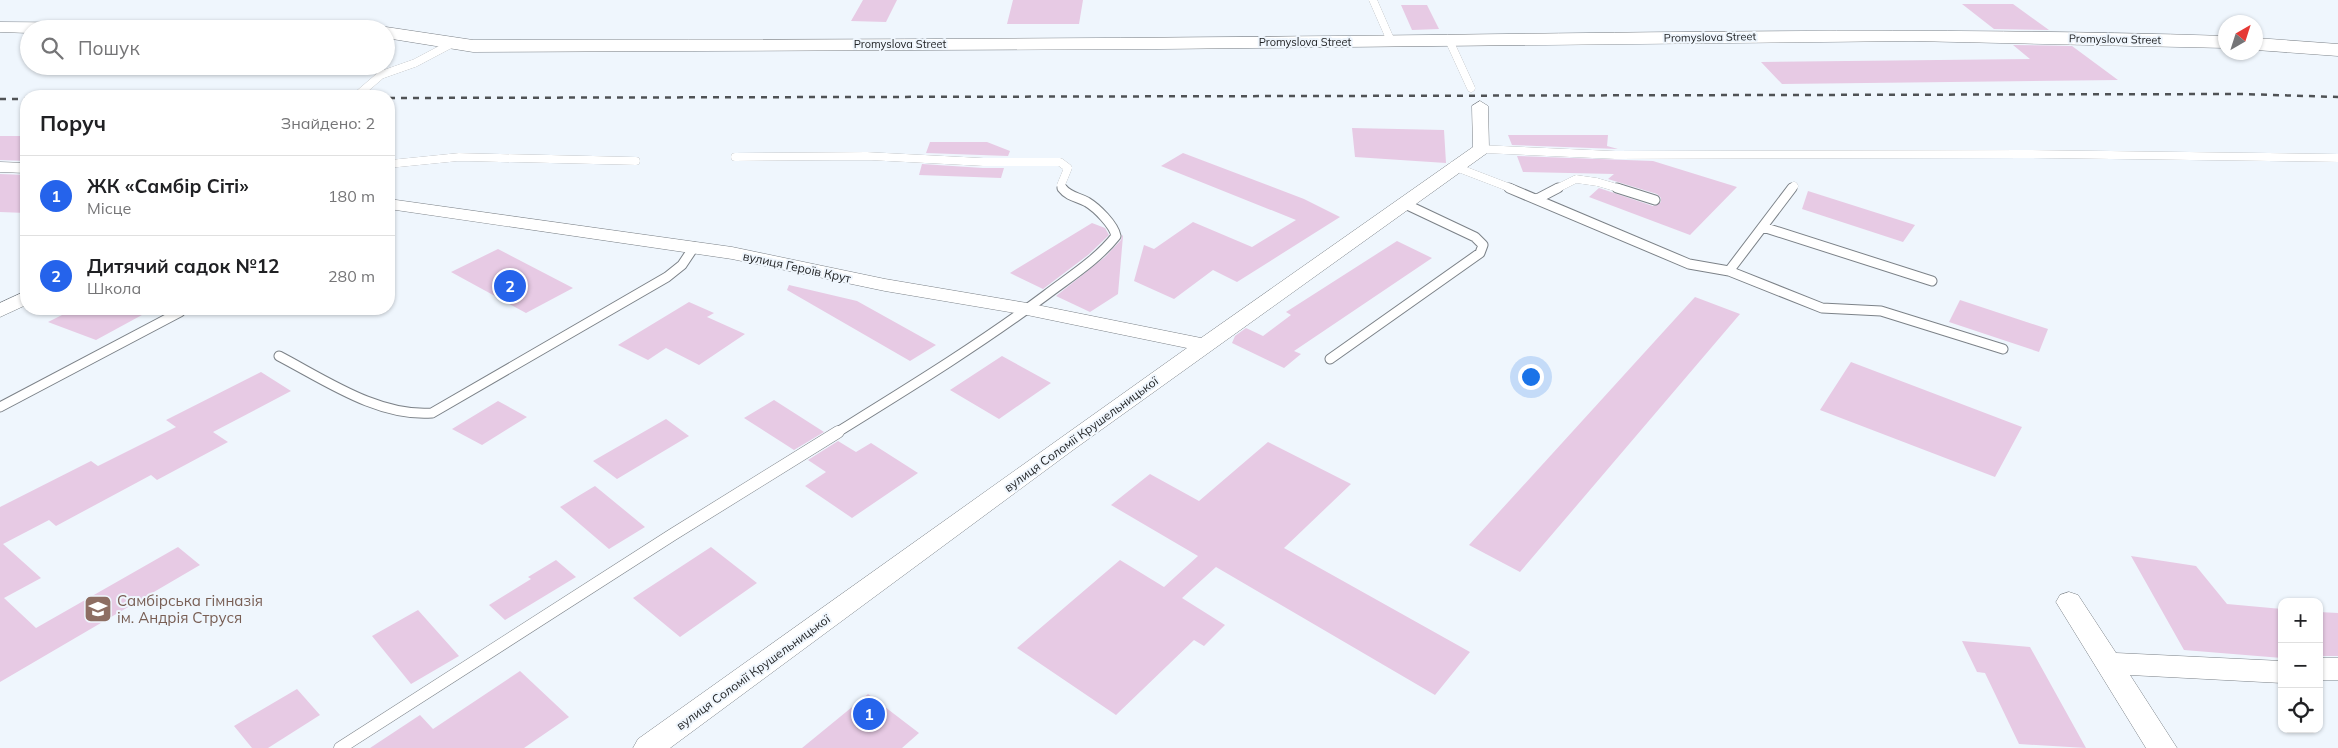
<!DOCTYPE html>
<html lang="uk">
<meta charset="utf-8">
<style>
:root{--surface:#fff;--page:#f2f2f2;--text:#202124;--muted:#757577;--line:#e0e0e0;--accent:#2563eb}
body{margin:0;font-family:Mulish,sans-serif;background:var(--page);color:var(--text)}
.controls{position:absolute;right:15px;bottom:15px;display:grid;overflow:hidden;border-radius:10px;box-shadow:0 1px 4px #0004}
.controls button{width:45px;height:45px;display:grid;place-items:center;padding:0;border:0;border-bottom:1px solid var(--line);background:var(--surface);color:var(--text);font:25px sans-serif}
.compass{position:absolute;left:2218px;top:15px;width:45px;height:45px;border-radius:50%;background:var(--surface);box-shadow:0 1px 4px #0004;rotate:39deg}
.you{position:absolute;left:1530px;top:376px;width:18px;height:18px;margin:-12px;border:4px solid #fff;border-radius:50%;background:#1a73e8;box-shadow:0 0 0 8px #1a73e833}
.badge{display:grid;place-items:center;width:32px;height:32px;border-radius:50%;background:var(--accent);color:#fff;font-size:16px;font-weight:700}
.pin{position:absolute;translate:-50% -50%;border:2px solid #fff;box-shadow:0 1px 5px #0006}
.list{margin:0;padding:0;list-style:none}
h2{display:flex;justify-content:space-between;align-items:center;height:65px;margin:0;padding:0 20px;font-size:21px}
h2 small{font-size:16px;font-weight:400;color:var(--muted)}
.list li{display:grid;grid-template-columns:32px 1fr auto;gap:15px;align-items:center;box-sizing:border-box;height:80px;padding:0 20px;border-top:1px solid var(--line)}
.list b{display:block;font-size:19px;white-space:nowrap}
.list p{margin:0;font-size:16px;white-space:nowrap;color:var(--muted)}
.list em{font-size:16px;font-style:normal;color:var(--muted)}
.icon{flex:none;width:28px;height:28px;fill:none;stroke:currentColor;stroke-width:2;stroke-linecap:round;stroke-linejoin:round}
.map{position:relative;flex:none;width:2338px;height:748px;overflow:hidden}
.search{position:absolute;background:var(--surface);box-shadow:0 1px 4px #0004;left:20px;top:20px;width:375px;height:55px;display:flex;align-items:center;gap:12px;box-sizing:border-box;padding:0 18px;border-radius:28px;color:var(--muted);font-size:19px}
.panel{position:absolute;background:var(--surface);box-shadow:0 1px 4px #0004;left:20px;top:90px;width:375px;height:225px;border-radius:20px}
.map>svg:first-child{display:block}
</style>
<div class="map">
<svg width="2338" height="748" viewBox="0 0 2338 748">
<rect width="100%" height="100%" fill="#eff6fd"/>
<!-- building -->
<path fill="#e7cae4" d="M863,0H897L886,22L851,21Z
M1013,0H1083L1079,24H1007Z
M1962,4H2013L2049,30L1994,29Z
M1401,5H1427L1439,29L1412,30Z
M2013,45L2072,46L2118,80L1782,84L1761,62L2030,59Z
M1352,128L1444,130L1446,163L1355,157Z
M1508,135H1608L1607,146L1618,149L1512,145Z
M0,136H26V161L0,160Z
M930,142H987L1010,151L1008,156L926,153Z
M1183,153L1304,199L1340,217L1237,282L1213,270L1174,299L1134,281L1144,245L1154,249L1193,222L1252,247L1296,220L1161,166Z
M1517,156L1653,161L1737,187L1690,235L1589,197L1599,188L1653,206L1661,202V198L1657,194L1608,179L1614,174L1523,172Z
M922,164L983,168H1004L1001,178L919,175Z
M0,174L26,175V213L0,212Z
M1808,191L1915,225L1903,242L1802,209Z
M1092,223L1105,228L1109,235L1088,255L1043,289L1010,273Z
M1122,235L1123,236L1118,294L1090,312L1056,296L1105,257L1121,240Z
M1397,241L1432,258L1294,351L1301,354L1284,368L1232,343L1235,336L1246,328L1263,336L1291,315L1286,312Z
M498,249L573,288L526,313L451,272Z
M789,285L857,301L936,345L910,361L787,290Z
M1695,297L1740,314L1520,572L1469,545Z
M1960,300L2048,329L2039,352L1949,322Z
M689,302L714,313L707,317L745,334L699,365L666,348L648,360L618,345Z
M74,309H153L96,340L48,322Z
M1002,356L1051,383L999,419L950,390Z
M1851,362L2022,427L1995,477L1820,410Z
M261,372L291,391L213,432L228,442L157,480L151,475L56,526L49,520L3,544L41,578L4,598L36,628L178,547L200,565L0,682V507L91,461L98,466L176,427L166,420Z
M774,400L824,432L794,450L744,418Z
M498,401L527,417L482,445L452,429Z
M666,419L689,436L617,479L593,461Z
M838,441L856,452L871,443L918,473L852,518L805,486L826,472L808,460Z
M1268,442L1351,484L1284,548L1470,652L1435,695L1216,567L1182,598L1225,625L1204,646L1194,640L1116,715L1017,648L1120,560L1164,587L1198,556L1111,505L1150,474L1199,501Z
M595,486L645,527L609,549L560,507Z
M711,547L757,583L680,637L633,598Z
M2131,556L2196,566L2227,604L2282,609V658L2184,650Z
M556,560L576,577L505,620L489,605L531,579L528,577Z
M418,610L459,656L411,684L372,636Z
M2319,612L2338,613V656H2319Z
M1962,641L2030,647L2086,748L2019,744L1985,673L1977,672Z
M520,671L569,717L524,748H370L420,715L433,729Z
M297,689L320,715L268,748H252L234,726Z
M868,694L919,733L902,748H802Z"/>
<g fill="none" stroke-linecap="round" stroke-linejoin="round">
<defs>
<path id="lane-far2" d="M1373,0L1391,41
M1449,40L1471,88
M360,93L381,75L415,63L451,44
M1481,149L1615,155L2026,154L2338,158
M735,157L867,156L983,162H1060L1068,168L1061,185L1063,189
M389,164L459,157L636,161
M1453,166L1513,189
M1556,189L1576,179L1597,182L1621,189
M1791,189L1794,186"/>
<path id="lane-far1" d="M1509,188L1689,264L1729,271L1822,308L1881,311L2003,349
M1617,188L1655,200
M1537,199L1558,188
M1763,227L1932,281
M1729,271L1792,188
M279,356C325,380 378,417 432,413L667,277L682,265L694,247
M1330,359L1480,253L1483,245L1475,237L1403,203
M0,407L180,312
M836,433C907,389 979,345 1046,295C1071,276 1097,260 1116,236C1114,225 1097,208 1087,202C1078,197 1069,197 1062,188"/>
<path id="lane" d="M340,748L672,535L838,432"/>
<path id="street" d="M1480,101L1488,106L1489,149L1487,153L1073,450L670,748H633L638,739L1187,348L1027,315L885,291L732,259L389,209V199L732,247L885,279L1027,303L1201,338L1473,147L1472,106Z
M0,162L26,163V173L0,172Z
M26,291V305L0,317V303Z
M2069,592L2078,595L2116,653L2282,661V683L2130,675L2177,748H2146L2056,602L2060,595Z
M2319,658H2338V680H2319Z"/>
<path id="secondary" d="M0,22L250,24L256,25L259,29H29V33L0,32Z
M386,27L473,40C761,40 1048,39 1336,36C1633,33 1929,26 2226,36V48L1912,41L1160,49L473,52L386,38V29H379Z
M2256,38L2338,44V56L2256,50Z"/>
</defs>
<!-- lane-far2 casing -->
<use href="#lane-far2" stroke="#7c8288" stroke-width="8"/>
<!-- lane-far1 casing -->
<use href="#lane-far1" stroke="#7c8288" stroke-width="11"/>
<!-- lane casing -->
<use href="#lane" stroke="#7c8288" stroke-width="13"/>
<!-- street casing -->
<use href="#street" stroke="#7c8288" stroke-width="1"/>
<!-- secondary casing -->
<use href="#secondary" stroke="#7c8288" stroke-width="1"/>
<!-- lane-far2 -->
<use href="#lane-far2" stroke="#fff" stroke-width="8"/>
<!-- lane-far1 -->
<use href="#lane-far1" stroke="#fff" stroke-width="9"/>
<!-- lane -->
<use href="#lane" stroke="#fff" stroke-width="12"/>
<!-- street -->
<use href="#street" fill="#fff" fill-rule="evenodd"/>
<!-- secondary -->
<use href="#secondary" fill="#fff" fill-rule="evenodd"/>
<!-- rail -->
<path stroke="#4f5255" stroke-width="2.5" stroke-dasharray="6 6" stroke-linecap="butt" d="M389,98L2241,94L2338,97
M0,99H26"/>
</g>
<!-- icons -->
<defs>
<symbol id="school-square" viewBox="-11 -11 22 22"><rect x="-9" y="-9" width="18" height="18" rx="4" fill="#8d6e63" stroke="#eff6fd"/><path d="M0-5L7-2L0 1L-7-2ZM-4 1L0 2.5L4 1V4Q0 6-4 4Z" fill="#fff"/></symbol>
</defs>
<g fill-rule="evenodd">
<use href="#school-square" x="82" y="593" width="32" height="32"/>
</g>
<g text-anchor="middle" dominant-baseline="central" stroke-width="4" stroke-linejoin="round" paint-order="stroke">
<!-- far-street labels -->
<g font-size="11" fill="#232527" stroke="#eff6fd">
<text transform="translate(1710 37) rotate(-1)">Promyslova Street</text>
<text transform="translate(2115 39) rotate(1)">Promyslova Street</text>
<text x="1305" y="42">Promyslova Street</text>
<text x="900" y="44">Promyslova Street</text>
</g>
<!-- street labels -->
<g font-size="12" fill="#232527" stroke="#eff6fd">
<text transform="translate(797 267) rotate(12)">вулиця Героїв Крут</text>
<text transform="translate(1081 434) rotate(-36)">вулиця Соломії Крушельницької</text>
<text transform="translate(753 672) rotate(-36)">вулиця Соломії Крушельницької</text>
</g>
<!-- near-education labels -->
<g font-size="15" fill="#785e54" stroke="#eff6fd" text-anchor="start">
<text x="117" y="600">Самбірська гімназія<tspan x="117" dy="17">ім. Андрія Струся</tspan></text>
</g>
</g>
</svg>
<div class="controls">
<button>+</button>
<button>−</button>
<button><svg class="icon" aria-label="locate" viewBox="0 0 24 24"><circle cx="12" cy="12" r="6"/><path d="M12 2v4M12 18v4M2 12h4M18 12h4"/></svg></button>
</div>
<svg class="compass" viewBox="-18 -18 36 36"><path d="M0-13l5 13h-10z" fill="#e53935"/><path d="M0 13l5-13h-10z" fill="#757577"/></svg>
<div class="you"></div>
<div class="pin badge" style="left:869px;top:714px">1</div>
<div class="pin badge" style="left:510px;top:286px">2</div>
<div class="search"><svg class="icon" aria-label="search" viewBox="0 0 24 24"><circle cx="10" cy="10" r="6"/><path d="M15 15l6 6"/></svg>Пошук</div>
<section class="panel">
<h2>Поруч<small>Знайдено: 2</small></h2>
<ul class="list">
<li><span class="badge">1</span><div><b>ЖК «Самбір Сіті»</b><p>Місце</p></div><em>180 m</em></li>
<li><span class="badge">2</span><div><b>Дитячий садок №12</b><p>Школа</p></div><em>280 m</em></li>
</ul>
</section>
</div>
